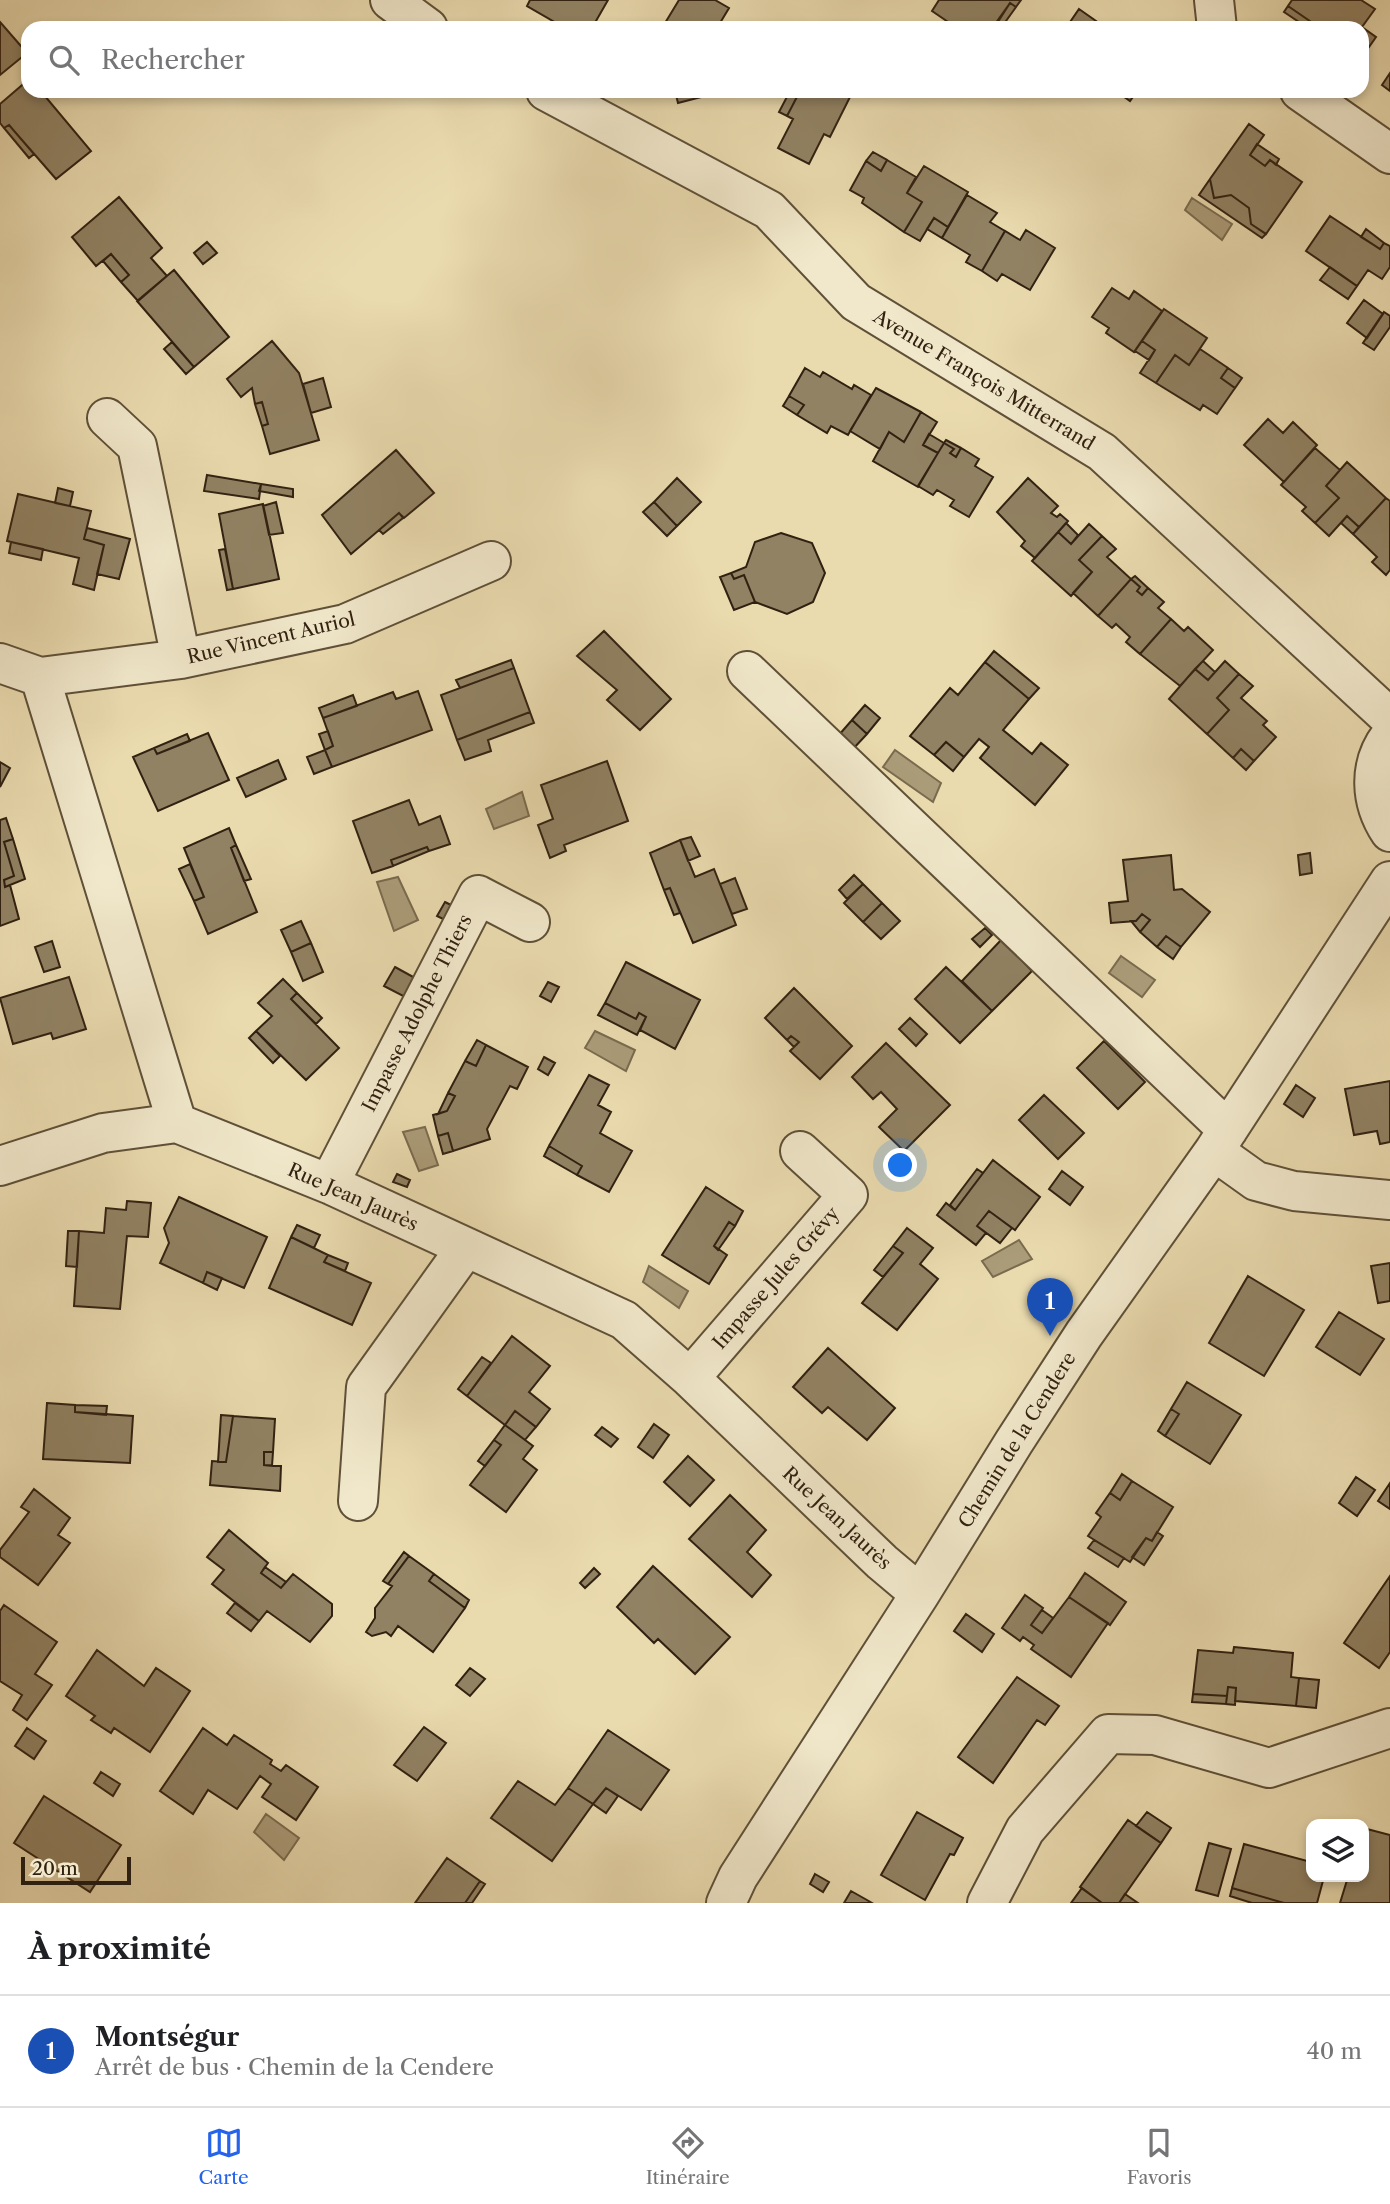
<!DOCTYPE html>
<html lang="fr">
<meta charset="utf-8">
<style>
:root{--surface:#fff;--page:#f6f6f6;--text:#202124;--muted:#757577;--line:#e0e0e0;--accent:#2563eb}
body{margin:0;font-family:"Libre Caslon Text",serif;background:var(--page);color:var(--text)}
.controls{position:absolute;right:21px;bottom:21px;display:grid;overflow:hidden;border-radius:14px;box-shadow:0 4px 10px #0003}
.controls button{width:63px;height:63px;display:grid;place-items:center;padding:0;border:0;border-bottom:2px solid var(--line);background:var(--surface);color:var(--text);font:35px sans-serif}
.scale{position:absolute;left:21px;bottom:18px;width:110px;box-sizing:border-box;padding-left:7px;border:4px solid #312111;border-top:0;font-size:19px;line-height:24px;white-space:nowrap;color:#312111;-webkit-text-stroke:5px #f1e8cb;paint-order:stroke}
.you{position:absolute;left:901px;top:1166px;width:24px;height:24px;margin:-18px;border:5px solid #fff;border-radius:50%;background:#1a73e8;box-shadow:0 0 0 10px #1a73e833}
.badge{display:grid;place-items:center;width:46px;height:46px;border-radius:50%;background:var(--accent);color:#fff;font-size:23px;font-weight:700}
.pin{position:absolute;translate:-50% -58px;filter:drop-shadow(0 2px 4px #0008)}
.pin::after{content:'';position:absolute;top:37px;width:24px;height:21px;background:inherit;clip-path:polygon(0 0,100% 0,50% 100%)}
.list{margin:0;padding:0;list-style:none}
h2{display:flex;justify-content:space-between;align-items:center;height:91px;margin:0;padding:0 28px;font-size:30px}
h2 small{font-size:23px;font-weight:400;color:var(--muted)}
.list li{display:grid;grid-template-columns:46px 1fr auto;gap:21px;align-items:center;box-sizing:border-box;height:112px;padding:0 28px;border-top:2px solid var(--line)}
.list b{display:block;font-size:26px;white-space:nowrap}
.list p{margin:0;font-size:23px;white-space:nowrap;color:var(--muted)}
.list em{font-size:23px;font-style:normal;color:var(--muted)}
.icon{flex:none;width:38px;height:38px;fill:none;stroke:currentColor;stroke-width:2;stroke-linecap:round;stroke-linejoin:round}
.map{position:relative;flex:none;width:1390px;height:1903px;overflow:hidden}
.search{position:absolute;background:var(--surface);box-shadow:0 4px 10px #0003;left:21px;right:21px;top:21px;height:77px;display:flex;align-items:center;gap:18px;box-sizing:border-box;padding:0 24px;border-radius:21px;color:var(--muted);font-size:26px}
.sheet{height:203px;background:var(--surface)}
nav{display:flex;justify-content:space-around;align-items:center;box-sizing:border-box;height:98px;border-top:2px solid var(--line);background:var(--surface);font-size:19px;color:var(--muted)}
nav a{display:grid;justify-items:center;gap:4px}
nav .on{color:var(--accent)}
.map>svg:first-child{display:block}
</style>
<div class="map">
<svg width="1390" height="1903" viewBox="0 0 1390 1903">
<rect width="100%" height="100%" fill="#eadbaf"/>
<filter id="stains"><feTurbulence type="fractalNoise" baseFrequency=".00286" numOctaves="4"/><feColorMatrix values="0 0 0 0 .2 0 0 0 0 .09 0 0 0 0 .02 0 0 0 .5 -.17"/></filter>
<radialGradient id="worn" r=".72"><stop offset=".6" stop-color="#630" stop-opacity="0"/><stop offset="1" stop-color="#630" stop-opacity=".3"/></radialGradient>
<!-- water -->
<path fill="#ab9c79" stroke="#7a6b4f" stroke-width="2" d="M1192,198L1232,224L1222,240L1185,210Z
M895,750L941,783L933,802L883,767Z
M522,792L529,816L494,829L486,809Z
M398,877L418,920L394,931L377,882Z
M1121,956L1155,980L1142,997L1109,973Z
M595,1031L635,1050L626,1071L585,1048Z
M425,1127L438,1165L419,1171L403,1132Z
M1019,1240L1032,1259L993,1277L982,1261Z
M649,1266L688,1291L679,1308L643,1282Z
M266,1814L299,1838L284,1860L254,1832Z"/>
<!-- building -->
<path fill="#918263" stroke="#312111" stroke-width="2" d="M530,0H608L592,28H565L527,6Z
M679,0H715L729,8L717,28H662Z
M939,0H1021L1016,7L1010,3L994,28H957L932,11Z
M1292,0H1361L1375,9L1362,27L1376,37L1362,57V28H1320L1288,6Z
M1010,3L1016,7L1001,28L993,27Z
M1288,6L1320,28H1308L1284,12Z
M1079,9L1106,28H1066Z
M0,22L27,53L0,75Z
M1390,73V91L1382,85Z
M28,80V91H48L44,95L91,151L56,179L9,125L4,128L0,123V104Z
M675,91H708L709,95L678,103Z
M790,91H800L787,116L779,112Z
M800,91H853L830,137L824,134L809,164L778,148L793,119L787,116Z
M1116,91H1137L1130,101Z
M1249,124L1264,135L1250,155L1265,166L1270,160L1302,182L1266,234L1251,224L1249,208L1231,195L1214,198L1210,179Z
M9,125L34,154L29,158L4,128Z
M1257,144L1279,159L1276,165L1270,160L1265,166L1250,155Z
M873,152L887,160L881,171L866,161Z
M887,160L916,177L907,193L922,202L904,232L862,203L864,198L850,190L866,161L881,171Z
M924,166L968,192L948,227L934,218L920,241L904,232L922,202L907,193Z
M1210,179L1214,198L1231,195L1249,208L1251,224L1266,234L1262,238L1199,195Z
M967,195L997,213L990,222L1005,231L982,271L966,262L970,255L942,238Z
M119,197L162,248L151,258L167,276L138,301L121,282L129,275L111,254L96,266L72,237Z
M1330,216L1380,249L1384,243L1390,246V267L1382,279L1368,270L1357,286L1306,251Z
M934,218L948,227L942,238L927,229Z
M1366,229L1384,243L1380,249L1361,237Z
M1026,230L1055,248L1030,290L1002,274L997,281L982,271L1005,231L1020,240Z
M207,242L217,253L203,264L194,253Z
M111,254L129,275L121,282L103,261Z
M1330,267L1357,286L1348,299L1320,280Z
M174,270L229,337L194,367L137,301Z
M1112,288L1129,299L1134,291L1162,311L1134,352L1106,333L1109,328L1092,317Z
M1364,300L1383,314L1367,338L1347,323Z
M1164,309L1207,338L1189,365L1175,355L1156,383L1140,373L1155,350L1142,341Z
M1384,312L1390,316V327L1374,350L1363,343Z
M272,341L299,373L319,440L270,454L262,426L268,424L262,402L255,404L252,388L241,397L227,379Z
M1142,341L1155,350L1149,360L1135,351Z
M172,342L194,367L186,374L164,349Z
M1200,349L1228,368L1221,378L1235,388L1217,414L1203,405L1200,410L1156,383L1175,355L1189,365Z
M805,368L820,377L823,372L852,389L854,385L871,395L848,435L831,426L827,433L797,415L804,405L789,396Z
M1228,368L1242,378L1235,388L1221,378Z
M323,378L331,407L311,413L303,384Z
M876,388L921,412L904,442L889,432L880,449L850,431Z
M789,396L804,405L797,415L783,406Z
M262,402L268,424L262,426L255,404Z
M921,412L937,422L923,445L938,453L918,487L873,461L889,432L904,442Z
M1268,419L1283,433L1293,422L1317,445L1284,482L1244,445Z
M929,434L944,443L938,453L923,445Z
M946,440L961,448L956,457L950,453L954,449L944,443Z
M944,443L954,449L950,453L956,457L961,448L979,459L975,466L993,477L969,517L950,506L954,500L937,490L933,495L918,486Z
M1315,448L1340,470L1326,486L1339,498L1315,523L1302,511L1306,507L1281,485Z
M396,450L434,493L404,518L399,513L351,554L322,515Z
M1347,462L1386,498L1359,527L1347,516L1329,536L1315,523L1339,498L1326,486Z
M207,475L261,484L259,499L204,491Z
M677,478L701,502L677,526L654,502Z
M1028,478L1058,506L1051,513L1057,517L1060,514L1068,521L1035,558L1021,546L1025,541L997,512Z
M261,484L293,489V497L259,491Z
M58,488L73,492L70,506L55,503Z
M18,494L91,511L84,539L104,545L94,590L73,584L79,558L7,541Z
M1386,498L1390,501V570L1386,575L1372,562L1377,557L1353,534Z
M276,502L283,533L269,535L263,506Z
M654,502L677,526L667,536L643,512Z
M263,504L279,579L233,589L219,514Z
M399,513L403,518L383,534L379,530Z
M1347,516L1359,527L1353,534L1341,523Z
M1066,523L1078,535L1071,544L1058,532Z
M1089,524L1102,536L1079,560L1092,572L1071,596L1032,561L1058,532L1071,544Z
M87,528L130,539L119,579L97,574L104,545L84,539Z
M781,533L812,543L825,573L813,602L787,614L755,602L744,575L734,579L731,573L746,567L755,542Z
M1102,536L1116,549L1107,557L1131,579L1098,616L1073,593L1092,572L1079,560Z
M11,542L43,549L41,560L9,553Z
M225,549L233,589L227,590L219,550Z
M731,573L734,579L744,575L755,602L734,610L720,577Z
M1135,576L1148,588L1142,595L1137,591L1140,587L1131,579Z
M1131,579L1140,587L1137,591L1142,595L1148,588L1164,602L1158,608L1171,619L1140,654L1126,642L1130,637L1116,624L1112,628L1098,616Z
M1171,619L1184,631L1188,627L1213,650L1180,686L1140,654Z
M604,631L671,699L640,730L607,700L617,690L577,656Z
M994,651L1039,688L1029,699L985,662Z
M511,660L514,668L460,688L456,680Z
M1203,661L1215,672L1208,680L1195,669Z
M1225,661L1239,674L1217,698L1229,710L1207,734L1169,699L1195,669L1208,680Z
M985,662L1029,699L1003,730L1032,754L1041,743L1068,765L1035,805L980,758L989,747L979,739L964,757L946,742L934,755L910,736L950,688L958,695Z
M514,668L530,712L457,740L441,695Z
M1239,674L1253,686L1241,698L1267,721L1263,725L1276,737L1254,761L1241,749L1233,758L1207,734L1229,710L1217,698Z
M418,691L432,730L332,767L325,750L333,746L323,718L393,692L396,699Z
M353,695L357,706L323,718L319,708Z
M865,705L880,718L867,734L852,720Z
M530,712L534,723L488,740L491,751L465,760L457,740Z
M852,720L867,734L852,750L838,736Z
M328,731L333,746L325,750L319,734Z
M208,733L229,780L158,811L133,757L154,748L157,754Z
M187,734L190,741L157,754L154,748Z
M946,742L964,757L953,771L934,755Z
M1241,749L1254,761L1246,770L1233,758Z
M325,750L332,767L314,774L307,757Z
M278,760L286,779L246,797L237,778Z
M607,761L628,821L564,845L566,851L550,858L538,825L553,819L541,785Z
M0,762L10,768L0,787Z
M409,800L419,825L440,816L450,844L429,851L427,847L391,860L393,866L372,873L353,821Z
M6,818L13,839L4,842L14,876L4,880L5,887L10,885L19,919L0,926V820Z
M229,828L236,845L231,848L257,912L208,934L194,901L204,897L184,848Z
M691,837L700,856L688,861L680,840Z
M13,839L25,879L5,887L4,880L14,876L4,842Z
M680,840L695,877L714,869L736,925L693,943L670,888L664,890L650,853Z
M236,845L251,879L244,881L231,848Z
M427,847L429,851L393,866L391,860Z
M1310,853L1312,873L1300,875L1298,855Z
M1171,855L1174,890L1182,889L1210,912L1181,947L1166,936L1157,947L1140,932L1150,920L1142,914L1136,921L1111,923L1109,903L1128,901L1123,860Z
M190,864L204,897L194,901L179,869Z
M854,875L863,884L847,899L839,890Z
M735,878L747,909L732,914L720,884Z
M863,884L882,903L863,922L844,903Z
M670,888L680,913L674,915L664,890Z
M445,902L453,906L445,920L437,916Z
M882,903L900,921L881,939L863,922Z
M1142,914L1150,920L1140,932L1131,921H1136Z
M301,921L311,943L291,952L281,930Z
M985,928L992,935L980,947L972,939Z
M1166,936L1181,947L1173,959L1157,947Z
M1002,939L1032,971L992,1011L962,981Z
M52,941L60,967L44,972L35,947Z
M311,943L323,972L303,981L291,952Z
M626,962L700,1000L675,1049L640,1030L646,1017L639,1013L636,1019L605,1003Z
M395,967L415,978L405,997L384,986Z
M946,967L992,1011L960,1043L915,999Z
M69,977L86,1029L53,1039L51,1033L13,1044L0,998Z
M283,979L297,993L291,999L339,1048L306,1080L256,1031L272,1016L258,1003Z
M548,982L559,987L551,1002L540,996Z
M794,988L852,1046L820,1079L790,1051L799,1042L791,1036L787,1040L765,1018Z
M297,993L322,1018L316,1024L291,999Z
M605,1003L636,1019L639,1013L646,1017L637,1035L598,1015Z
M910,1018L927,1034L916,1046L899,1029Z
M256,1031L280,1056L273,1063L249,1038Z
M791,1036L799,1042L794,1047L787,1040Z
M477,1040L486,1045L476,1066L465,1061Z
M1104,1041L1145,1082L1118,1109L1077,1068Z
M886,1043L950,1105L904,1151L879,1127L897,1109L881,1092L873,1099L852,1077Z
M486,1045L528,1067L517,1089L510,1086L487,1129L490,1139L453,1151L448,1133L438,1136L433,1115L447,1111L455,1096L448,1093L465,1061L476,1066Z
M544,1057L555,1063L548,1075L538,1069Z
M589,1075L609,1085L598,1105L611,1112L600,1133L632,1151L609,1192L577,1175L582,1166L549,1146Z
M1390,1081V1142L1380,1144L1377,1131L1354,1135L1345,1089Z
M1296,1085L1315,1098L1303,1117L1284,1104Z
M448,1093L455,1096L447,1111L438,1114Z
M1044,1095L1084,1133L1058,1159L1019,1120Z
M448,1133L453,1151L443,1154L438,1136Z
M549,1146L582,1166L577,1175L544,1156Z
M993,1160L1040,1197L1015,1230L989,1211L977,1226L986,1233L976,1245L937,1215L946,1203L955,1210Z
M977,1169L983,1173L955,1210L950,1205Z
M1062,1171L1083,1187L1070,1205L1049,1189Z
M397,1174L410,1180L407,1187L393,1182Z
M706,1187L743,1211L735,1226L729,1222L714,1246L727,1255L709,1284L662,1255Z
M179,1197L267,1237L244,1288L207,1272L203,1283L160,1263L169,1243L164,1228Z
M127,1201L151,1203L148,1237L127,1236L120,1309L74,1306L79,1231L104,1233L106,1208L126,1210Z
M989,1211L1012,1228L1000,1243L977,1226Z
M729,1222L735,1226L718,1250L714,1246Z
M297,1225L320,1235L314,1248L291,1237Z
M907,1228L933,1248L920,1264L938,1279L897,1330L862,1303L903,1253L893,1246Z
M68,1231H79L77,1267L66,1266Z
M291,1237L328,1255L324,1262L371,1283L352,1325L269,1288Z
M893,1246L903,1253L883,1277L874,1270Z
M328,1255L348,1263L345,1271L324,1262Z
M1390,1263V1301L1378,1303L1371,1266Z
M207,1272L222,1278L217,1290L203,1283Z
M1248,1276L1304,1310L1264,1376L1209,1343Z
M1339,1312L1384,1339L1360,1375L1316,1347Z
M512,1336L550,1366L529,1392L550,1409L536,1427L515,1411L505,1425L467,1396Z
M828,1348L895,1408L867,1440L828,1407L822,1413L793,1387Z
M482,1357L491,1363L467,1396L458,1389Z
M1187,1382L1241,1415L1210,1464L1165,1436L1179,1414L1171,1409Z
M47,1403L75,1405V1412L133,1416L130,1463L43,1459Z
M75,1405L107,1406L106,1415L75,1412Z
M1171,1409L1179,1414L1165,1436L1158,1431Z
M515,1411L536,1427L525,1440L505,1425Z
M221,1415L233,1416L226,1462H218Z
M233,1416L275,1419L273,1452H264V1465L281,1466L280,1491L210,1485L212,1461L226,1462Z
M654,1424L669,1435L653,1458L638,1447Z
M505,1425L533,1446L523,1459L537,1470L506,1512L470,1485L501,1445L494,1440Z
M602,1427L618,1439L611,1447L595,1435Z
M494,1440L501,1445L485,1466L478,1461Z
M264,1452H273L272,1466L264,1465Z
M688,1456L714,1480L690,1506L664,1482Z
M1122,1474L1132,1481L1120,1500L1110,1493Z
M1356,1477L1375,1490L1357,1516L1339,1503Z
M1132,1481L1173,1507L1152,1541L1146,1538L1130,1562L1088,1536L1101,1517L1096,1513L1110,1493L1120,1500Z
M1390,1483V1509L1378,1501Z
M34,1489L70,1518L58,1535L70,1543L38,1585L0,1557V1550L29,1512L21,1507Z
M730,1495L766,1530L747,1552L771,1575L752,1597L689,1539Z
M229,1530L268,1563L261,1573L281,1588L293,1574L332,1604V1616L310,1642L267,1611L259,1621L212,1584L224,1570L207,1557Z
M1157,1532L1163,1536L1144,1565L1132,1557L1146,1538L1152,1541Z
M1094,1540L1124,1558L1118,1567L1088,1548Z
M404,1552L409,1556L388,1584L383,1581Z
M409,1556L434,1574L429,1581L465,1608L433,1652L398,1626L391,1636L386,1632L372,1636L366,1632L375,1618V1608L392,1586L388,1584Z
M653,1566L730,1637L695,1674L658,1639L654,1643L617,1607Z
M265,1567L286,1582L281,1588L261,1573Z
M594,1568L600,1574L585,1588L580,1583Z
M1085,1573L1126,1602L1110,1625L1069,1597Z
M434,1574L469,1600L465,1608L429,1581Z
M1390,1576V1652L1379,1668L1344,1643Z
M1025,1595L1043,1608L1031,1625L1042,1633L1069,1597L1108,1623L1071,1677L1031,1649L1034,1645L1023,1637L1020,1641L1002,1628Z
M235,1603L259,1621L251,1631L227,1613Z
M4,1605L57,1642L35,1674L52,1685L27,1720L13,1710L22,1695L0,1681V1611Z
M1042,1610L1053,1618L1042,1633L1031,1625Z
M966,1614L994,1634L982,1652L954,1631Z
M1234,1647L1293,1653L1291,1677L1299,1678L1296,1706L1235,1701L1236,1688L1228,1687L1227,1696L1193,1694L1198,1650L1233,1653Z
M97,1650L144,1686L156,1668L190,1691L150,1752L114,1728L111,1733L91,1720L95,1716L66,1696Z
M470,1668L485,1679L470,1696L456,1685Z
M1017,1677L1059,1706L1045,1725L1037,1720L993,1783L958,1757Z
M1299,1678L1319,1680L1316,1708L1296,1706Z
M1228,1687L1236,1688L1235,1705L1226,1704Z
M1193,1694L1227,1696L1226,1704L1192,1702Z
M424,1727L446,1743L417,1781L394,1765Z
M27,1728L46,1741L34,1759L15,1746Z
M203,1728L227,1745L234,1735L272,1760L270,1764L281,1771L286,1765L318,1787L296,1820L262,1797L271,1784L260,1776L237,1809L208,1790L193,1814L160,1791Z
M608,1730L669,1770L641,1810L606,1788L593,1804L568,1788Z
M101,1772L120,1784L113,1796L94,1783Z
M518,1781L555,1805L568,1788L593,1804L552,1861L491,1818Z
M606,1788L618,1796L606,1813L593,1804Z
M44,1796L121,1845L90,1892L14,1843Z
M917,1812L963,1838L954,1855L950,1854L925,1900L881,1875Z
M1147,1812L1171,1828L1161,1843L1136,1826Z
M1128,1820L1161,1843L1119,1903H1102L1080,1887Z
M1367,1829L1390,1835V1903H1340L1348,1877H1364Z
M1209,1843L1231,1849L1218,1896L1196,1890Z
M1244,1844L1311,1862V1877H1324L1317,1903H1284L1232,1888Z
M447,1858L480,1881L465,1903H415Z
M815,1874L829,1882L823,1892L810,1884Z
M480,1881L485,1884L472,1903H465Z
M1082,1888L1102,1903H1071Z
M1232,1888L1284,1903H1252L1230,1896Z
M851,1891L867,1900L872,1903H844Z
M1125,1894L1138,1903H1119Z"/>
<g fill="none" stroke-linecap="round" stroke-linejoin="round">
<defs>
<path id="minor" d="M390,0L428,28
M1214,0L1217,28
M546,91L769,210L856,302L1102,452L1390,718
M1300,91L1390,154
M107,418L137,446L181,659
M0,663L40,677L177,1123L329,1184L624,1320L690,1378L882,1562L920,1594
M747,671L1228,1130
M40,677L181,659L345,624L491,561
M1390,736C1368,765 1370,802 1390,832
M1214,1151L1256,1181L1294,1191L1390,1200
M0,1166L103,1133L177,1123
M329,1184L478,895L530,922
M690,1378L848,1195L800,1151
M358,1501L366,1387L465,1249
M726,1903L738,1877L920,1594L1014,1442L1084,1334L1214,1151L1390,881
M987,1903L1025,1830L1108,1734L1155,1735L1269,1768L1390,1728"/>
</defs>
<!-- minor casing -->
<use href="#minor" stroke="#5f5038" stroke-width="42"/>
<!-- minor -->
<use href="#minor" stroke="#f1e8cb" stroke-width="38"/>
</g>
<g text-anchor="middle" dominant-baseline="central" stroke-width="7" stroke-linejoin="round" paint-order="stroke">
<!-- street labels -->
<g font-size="19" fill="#312111" stroke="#f1e8cb">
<text transform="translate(984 380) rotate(31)">Avenue François Mitterrand</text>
<text transform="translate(271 638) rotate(-13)">Rue Vincent Auriol</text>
<text transform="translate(417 1013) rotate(-63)">Impasse Adolphe Thiers</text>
<text transform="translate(353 1197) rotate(24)">Rue Jean Jaurès</text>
<text transform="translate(776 1278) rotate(-49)">Impasse Jules Grévy</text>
<text transform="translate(1017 1440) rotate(-58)">Chemin de la Cendere</text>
<text transform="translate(837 1518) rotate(43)">Rue Jean Jaurès</text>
</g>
</g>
<rect width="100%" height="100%" filter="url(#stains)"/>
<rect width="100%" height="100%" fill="url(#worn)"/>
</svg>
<div class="controls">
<button><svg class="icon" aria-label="layers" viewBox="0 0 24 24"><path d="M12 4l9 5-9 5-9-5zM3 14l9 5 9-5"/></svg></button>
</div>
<div class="scale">20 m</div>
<div class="you"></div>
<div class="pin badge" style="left:1050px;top:1336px;background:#1a4fb4">1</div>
<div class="search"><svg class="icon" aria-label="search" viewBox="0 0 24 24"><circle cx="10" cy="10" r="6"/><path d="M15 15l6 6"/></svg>Rechercher</div>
</div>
<section class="sheet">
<h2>À proximité<small></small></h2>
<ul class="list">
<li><span class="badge" style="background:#1a4fb4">1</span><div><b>Montségur</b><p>Arrêt de bus · Chemin de la Cendere</p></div><em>40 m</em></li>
</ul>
</section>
<nav>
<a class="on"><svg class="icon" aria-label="map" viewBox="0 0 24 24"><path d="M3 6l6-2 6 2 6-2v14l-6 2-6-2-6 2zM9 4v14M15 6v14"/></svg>Carte</a>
<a><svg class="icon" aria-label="directions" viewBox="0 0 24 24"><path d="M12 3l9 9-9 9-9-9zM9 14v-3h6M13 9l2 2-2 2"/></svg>Itinéraire</a>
<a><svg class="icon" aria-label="saved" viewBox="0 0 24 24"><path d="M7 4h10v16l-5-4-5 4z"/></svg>Favoris</a>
</nav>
